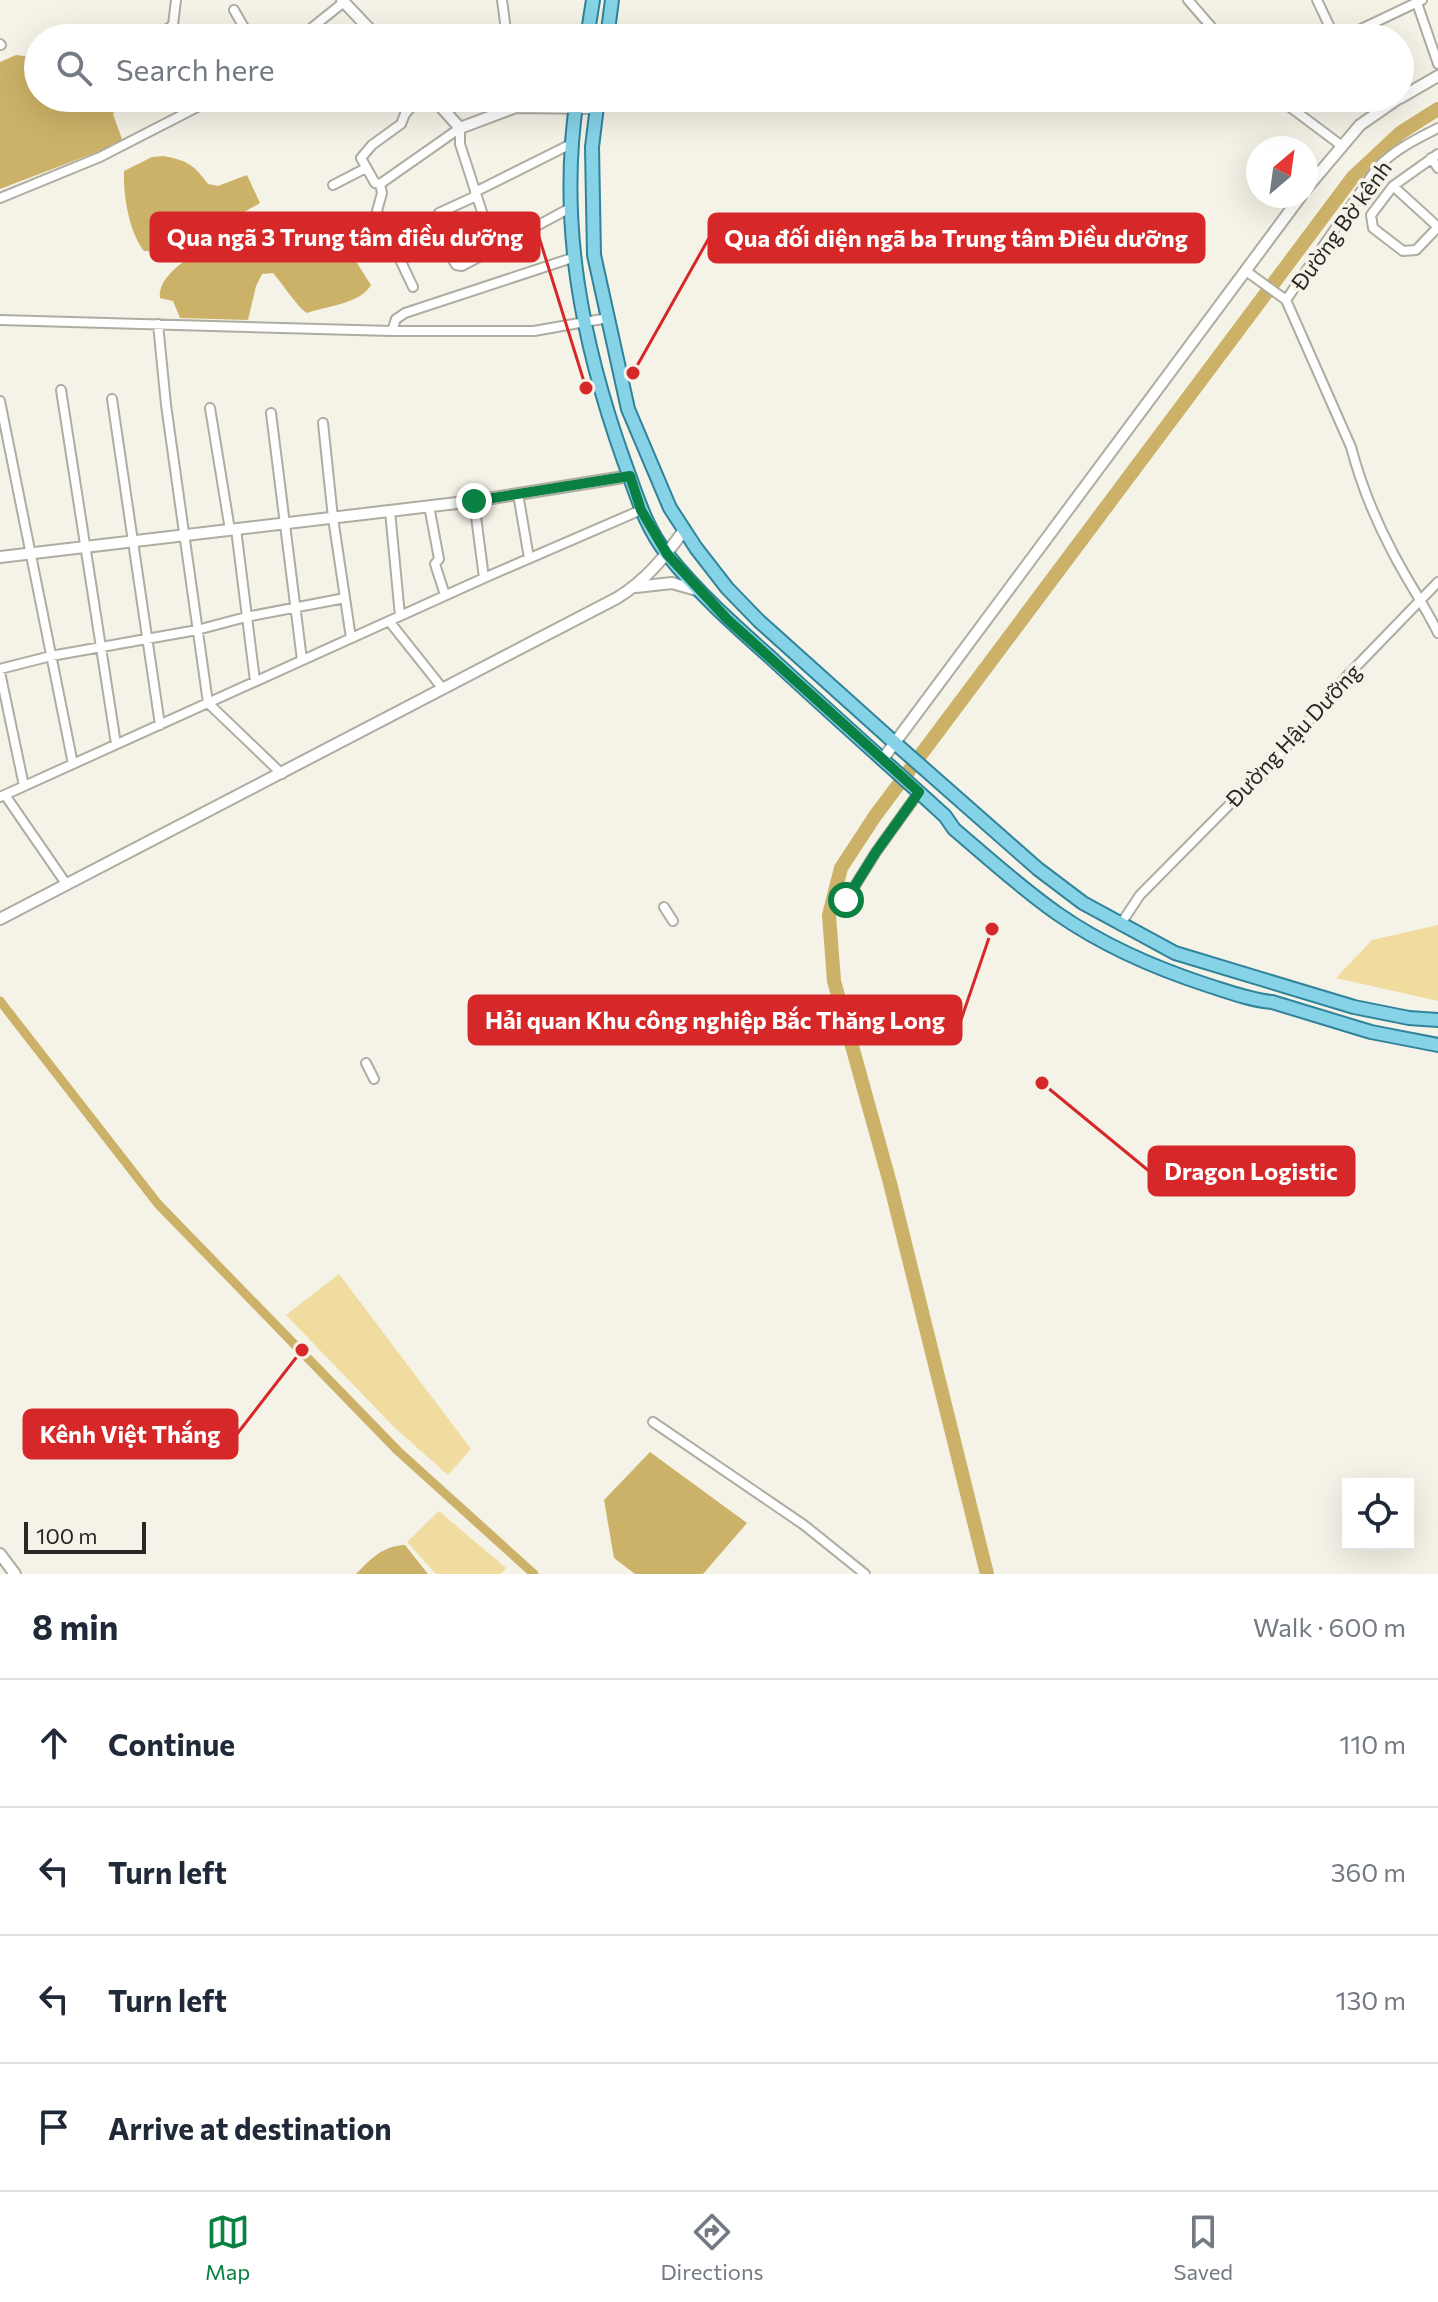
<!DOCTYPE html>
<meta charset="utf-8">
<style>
:root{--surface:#fff;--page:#f2f2f3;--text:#1f2937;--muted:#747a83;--line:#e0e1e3;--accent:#0b8043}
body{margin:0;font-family:Commissioner,sans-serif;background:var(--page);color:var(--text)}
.controls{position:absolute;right:24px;bottom:24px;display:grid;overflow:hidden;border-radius:0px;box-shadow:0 8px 32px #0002}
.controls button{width:72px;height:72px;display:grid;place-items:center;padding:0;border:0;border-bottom:2px solid var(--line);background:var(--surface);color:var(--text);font:40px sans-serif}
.compass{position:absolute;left:1246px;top:136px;width:72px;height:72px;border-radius:50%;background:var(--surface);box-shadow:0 8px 32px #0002;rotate:29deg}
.scale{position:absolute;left:24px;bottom:20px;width:122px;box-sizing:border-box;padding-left:8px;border:4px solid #282723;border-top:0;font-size:22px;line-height:28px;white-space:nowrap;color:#282723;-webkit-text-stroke:6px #f5f2e7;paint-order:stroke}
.stop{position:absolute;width:24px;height:24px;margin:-18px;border:6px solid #0b8043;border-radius:50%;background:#fff}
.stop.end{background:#0b8043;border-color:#fff;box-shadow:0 2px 8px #0008}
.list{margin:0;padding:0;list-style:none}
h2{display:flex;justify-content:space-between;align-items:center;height:104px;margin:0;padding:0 32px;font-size:34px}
h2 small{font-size:26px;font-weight:400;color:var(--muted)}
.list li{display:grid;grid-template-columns:52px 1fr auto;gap:24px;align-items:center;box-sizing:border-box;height:128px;padding:0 32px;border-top:2px solid var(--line)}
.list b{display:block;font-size:30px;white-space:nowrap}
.list em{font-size:26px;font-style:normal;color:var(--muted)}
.icon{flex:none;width:44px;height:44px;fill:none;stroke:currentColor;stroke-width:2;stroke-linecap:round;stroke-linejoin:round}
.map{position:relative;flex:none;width:1438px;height:1574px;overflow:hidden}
.search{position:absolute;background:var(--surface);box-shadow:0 8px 32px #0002;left:24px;right:24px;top:24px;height:88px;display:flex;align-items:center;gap:20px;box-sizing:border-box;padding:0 28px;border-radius:44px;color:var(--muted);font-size:30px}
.sheet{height:616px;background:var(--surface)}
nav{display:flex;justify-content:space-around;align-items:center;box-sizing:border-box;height:112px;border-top:2px solid var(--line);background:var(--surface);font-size:22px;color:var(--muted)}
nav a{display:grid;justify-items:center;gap:4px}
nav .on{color:var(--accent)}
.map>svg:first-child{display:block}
</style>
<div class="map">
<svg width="1438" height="1574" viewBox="0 0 1438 1574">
<rect width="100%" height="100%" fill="#f5f2e7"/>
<!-- green -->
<path fill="#f1dca0" d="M1438,925V1001L1336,978L1372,940Z
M339,1274L471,1449L448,1475L394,1427L286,1315Z
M439,1511L506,1568L501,1574H436L407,1542Z"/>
<!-- water -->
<path fill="#ccb268" d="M16,55L38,58V98H127L118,104L113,114L123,142L0,189V62Z
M163,156C187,160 194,165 208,184L218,186L247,175L260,203L206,234L164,252L144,251C129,232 123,195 124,171L152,157Z
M275,218L291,221L301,231L316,221C343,235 355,261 371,285C360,304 327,306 307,313C297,307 283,284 273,273L262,274L256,286L248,320L180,318L173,301L160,298C155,262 247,228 275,218Z
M650,1452L747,1523L703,1574H635L614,1558L604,1500Z
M405,1545L428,1574H356C371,1559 382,1546 405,1545Z"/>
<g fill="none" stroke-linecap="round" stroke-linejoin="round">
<!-- canal -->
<path stroke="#ccb268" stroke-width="9" d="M0,1001L158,1204L398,1451L534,1574"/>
<!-- river -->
<path stroke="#ccb268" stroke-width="14" d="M987,1574L890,1183L834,981L829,915L841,868L875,816L1353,177L1400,133L1438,109"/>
<defs>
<path id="minor" d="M502,0L507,38
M1188,0L1221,38
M1317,0L1335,38
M1417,3L1438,64
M234,10L250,38
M154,38L173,25L176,0
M299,38L344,2
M1342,38L1422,0
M0,44L1,45
M419,98L405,114L401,124L372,145L361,158L375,183L380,184L460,128
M1278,98L1342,146
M460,128V144L494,249L570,208
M1431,158L1438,168
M380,184L382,193L377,211L413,287
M333,185L366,168
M1393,186L1438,227L1416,250L1403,251L1373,228L1371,215L1393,186L1438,154
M475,192L571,144
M476,196L439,213L453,260L456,265L462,266L494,249
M0,198L100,157L215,98
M1246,271L1286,300L1351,447C1360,481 1375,519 1392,551C1406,579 1424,604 1438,633
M1286,300L1377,168C1394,150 1416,139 1438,128
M0,320L392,331H534L608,318
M158,324L166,405L208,703L282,774
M392,331L396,319L405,313L572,258
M61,390L116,744
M112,399L160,725
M0,401L73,764
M210,408L230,530
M271,413L302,660
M323,423L333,518L351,638
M518,494L529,558
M474,501L484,578
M429,506L439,559L435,564L445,595
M390,511L400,616
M236,529L255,681
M389,621L443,689
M0,669L51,656L197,630L246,617L345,598
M0,672L24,786
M5,795L67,885
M0,797L484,578L641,510
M846,900L876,852L919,792
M664,907L673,921
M1120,925L1140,895L1240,794L1259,779L1347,676L1438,582
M366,1063L374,1079
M653,1422L804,1525L865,1574"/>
<path id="tertiary" d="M342,0L378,38
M433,98L460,128L516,107L596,108
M1400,98L1438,76
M1306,189L1360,125L1399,98
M0,557L474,501L630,476
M636,587L672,583L700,591
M882,760L1301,196
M0,919L617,598C645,581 665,557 684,530
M0,1554L15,1574"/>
<path id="primary" d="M587,38L593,0
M607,38L612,0
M577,98C558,223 582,343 624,461C636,493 645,527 667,554C697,592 734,625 770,657C828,711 887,763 945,816L954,829C988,858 1022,889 1058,914C1104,946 1155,968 1207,985C1229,992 1250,1000 1272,1002L1371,1032L1438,1045
M598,98L592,147L594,255L628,409L670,508L696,548L727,588L759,621L896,744L1038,869L1083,903L1175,953L1354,1007L1409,1018L1438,1020"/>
</defs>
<!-- minor casing -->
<use href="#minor" stroke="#afaca2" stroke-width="12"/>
<!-- tertiary casing -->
<use href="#tertiary" stroke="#afaca2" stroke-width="14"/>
<!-- primary casing -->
<use href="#primary" stroke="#308399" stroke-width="16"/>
<!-- minor -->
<use href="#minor" stroke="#fff" stroke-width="8"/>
<!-- tertiary -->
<use href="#tertiary" stroke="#fff" stroke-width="10"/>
<!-- primary -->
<use href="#primary" stroke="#86d3e8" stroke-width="12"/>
</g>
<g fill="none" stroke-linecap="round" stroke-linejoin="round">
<!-- route -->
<path stroke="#0b8043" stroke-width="10" d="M474,501L630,476L641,510L667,554L727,619L919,792L876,852L846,900"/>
</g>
<g text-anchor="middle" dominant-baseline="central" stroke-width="7" stroke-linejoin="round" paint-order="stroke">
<!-- street labels -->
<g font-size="22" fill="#282723" stroke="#f5f2e7">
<text transform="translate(1341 225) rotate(-54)">Đường Bờ kênh</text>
<text transform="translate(1293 735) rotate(-47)">Đường Hậu Dưỡng</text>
</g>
</g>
<!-- callouts -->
<path fill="none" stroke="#d62828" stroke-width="3" d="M586 388L539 237M633 373L709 238M992 929L961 1020M1042 1083L1149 1171M302 1350L237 1434"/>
<g fill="#d62828" stroke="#f5f2e7" stroke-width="3">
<circle cx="586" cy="388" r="8"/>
<circle cx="633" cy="373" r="8"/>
<circle cx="992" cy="929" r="8"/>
<circle cx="1042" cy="1083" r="8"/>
<circle cx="302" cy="1350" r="8"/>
</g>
<g fill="#d62828" stroke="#d62828" stroke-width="3">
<rect x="151" y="213" width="388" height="48" rx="8"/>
<rect x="709" y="214" width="495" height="48" rx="8"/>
<rect x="469" y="996" width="492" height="48" rx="8"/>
<rect x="1149" y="1147" width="205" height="48" rx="8"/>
<rect x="24" y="1410" width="213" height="48" rx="8"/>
</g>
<g font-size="24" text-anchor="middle" font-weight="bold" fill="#fff">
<text x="345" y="246">Qua ngã 3 Trung tâm điều dưỡng</text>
<text x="956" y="247">Qua đối diện ngã ba Trung tâm Điều dưỡng</text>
<text x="715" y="1029">Hải quan Khu công nghiệp Bắc Thăng Long</text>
<text x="1251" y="1180">Dragon Logistic</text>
<text x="130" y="1443">Kênh Việt Thắng</text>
</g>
</svg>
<div class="controls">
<button><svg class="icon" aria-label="locate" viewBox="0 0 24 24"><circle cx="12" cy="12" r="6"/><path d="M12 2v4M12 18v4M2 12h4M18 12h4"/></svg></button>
</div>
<svg class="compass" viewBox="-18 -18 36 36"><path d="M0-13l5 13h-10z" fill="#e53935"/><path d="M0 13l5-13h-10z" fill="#747a83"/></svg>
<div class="scale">100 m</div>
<div class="stop" style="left:846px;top:900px"></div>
<div class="stop end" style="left:474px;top:501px"></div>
<div class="search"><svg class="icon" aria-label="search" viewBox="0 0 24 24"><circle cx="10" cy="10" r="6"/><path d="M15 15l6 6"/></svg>Search here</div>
</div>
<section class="sheet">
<h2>8 min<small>Walk · 600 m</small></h2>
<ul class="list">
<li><svg class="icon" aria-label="ahead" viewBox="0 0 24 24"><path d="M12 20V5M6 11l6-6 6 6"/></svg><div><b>Continue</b></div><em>110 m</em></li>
<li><svg class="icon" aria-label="left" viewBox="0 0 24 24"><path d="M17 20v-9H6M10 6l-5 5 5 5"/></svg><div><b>Turn left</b></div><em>360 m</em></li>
<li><svg class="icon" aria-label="left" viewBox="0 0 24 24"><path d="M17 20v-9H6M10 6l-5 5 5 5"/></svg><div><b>Turn left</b></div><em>130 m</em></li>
<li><svg class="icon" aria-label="arrive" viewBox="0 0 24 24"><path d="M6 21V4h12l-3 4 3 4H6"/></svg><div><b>Arrive at destination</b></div></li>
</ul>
</section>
<nav>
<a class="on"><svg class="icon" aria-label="map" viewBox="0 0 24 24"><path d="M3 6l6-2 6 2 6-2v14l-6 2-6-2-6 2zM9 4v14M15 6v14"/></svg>Map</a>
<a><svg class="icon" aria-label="directions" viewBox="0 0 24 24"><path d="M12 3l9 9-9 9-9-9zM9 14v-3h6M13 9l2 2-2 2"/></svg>Directions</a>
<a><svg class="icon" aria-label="saved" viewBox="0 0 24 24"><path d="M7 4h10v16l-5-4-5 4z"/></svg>Saved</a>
</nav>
